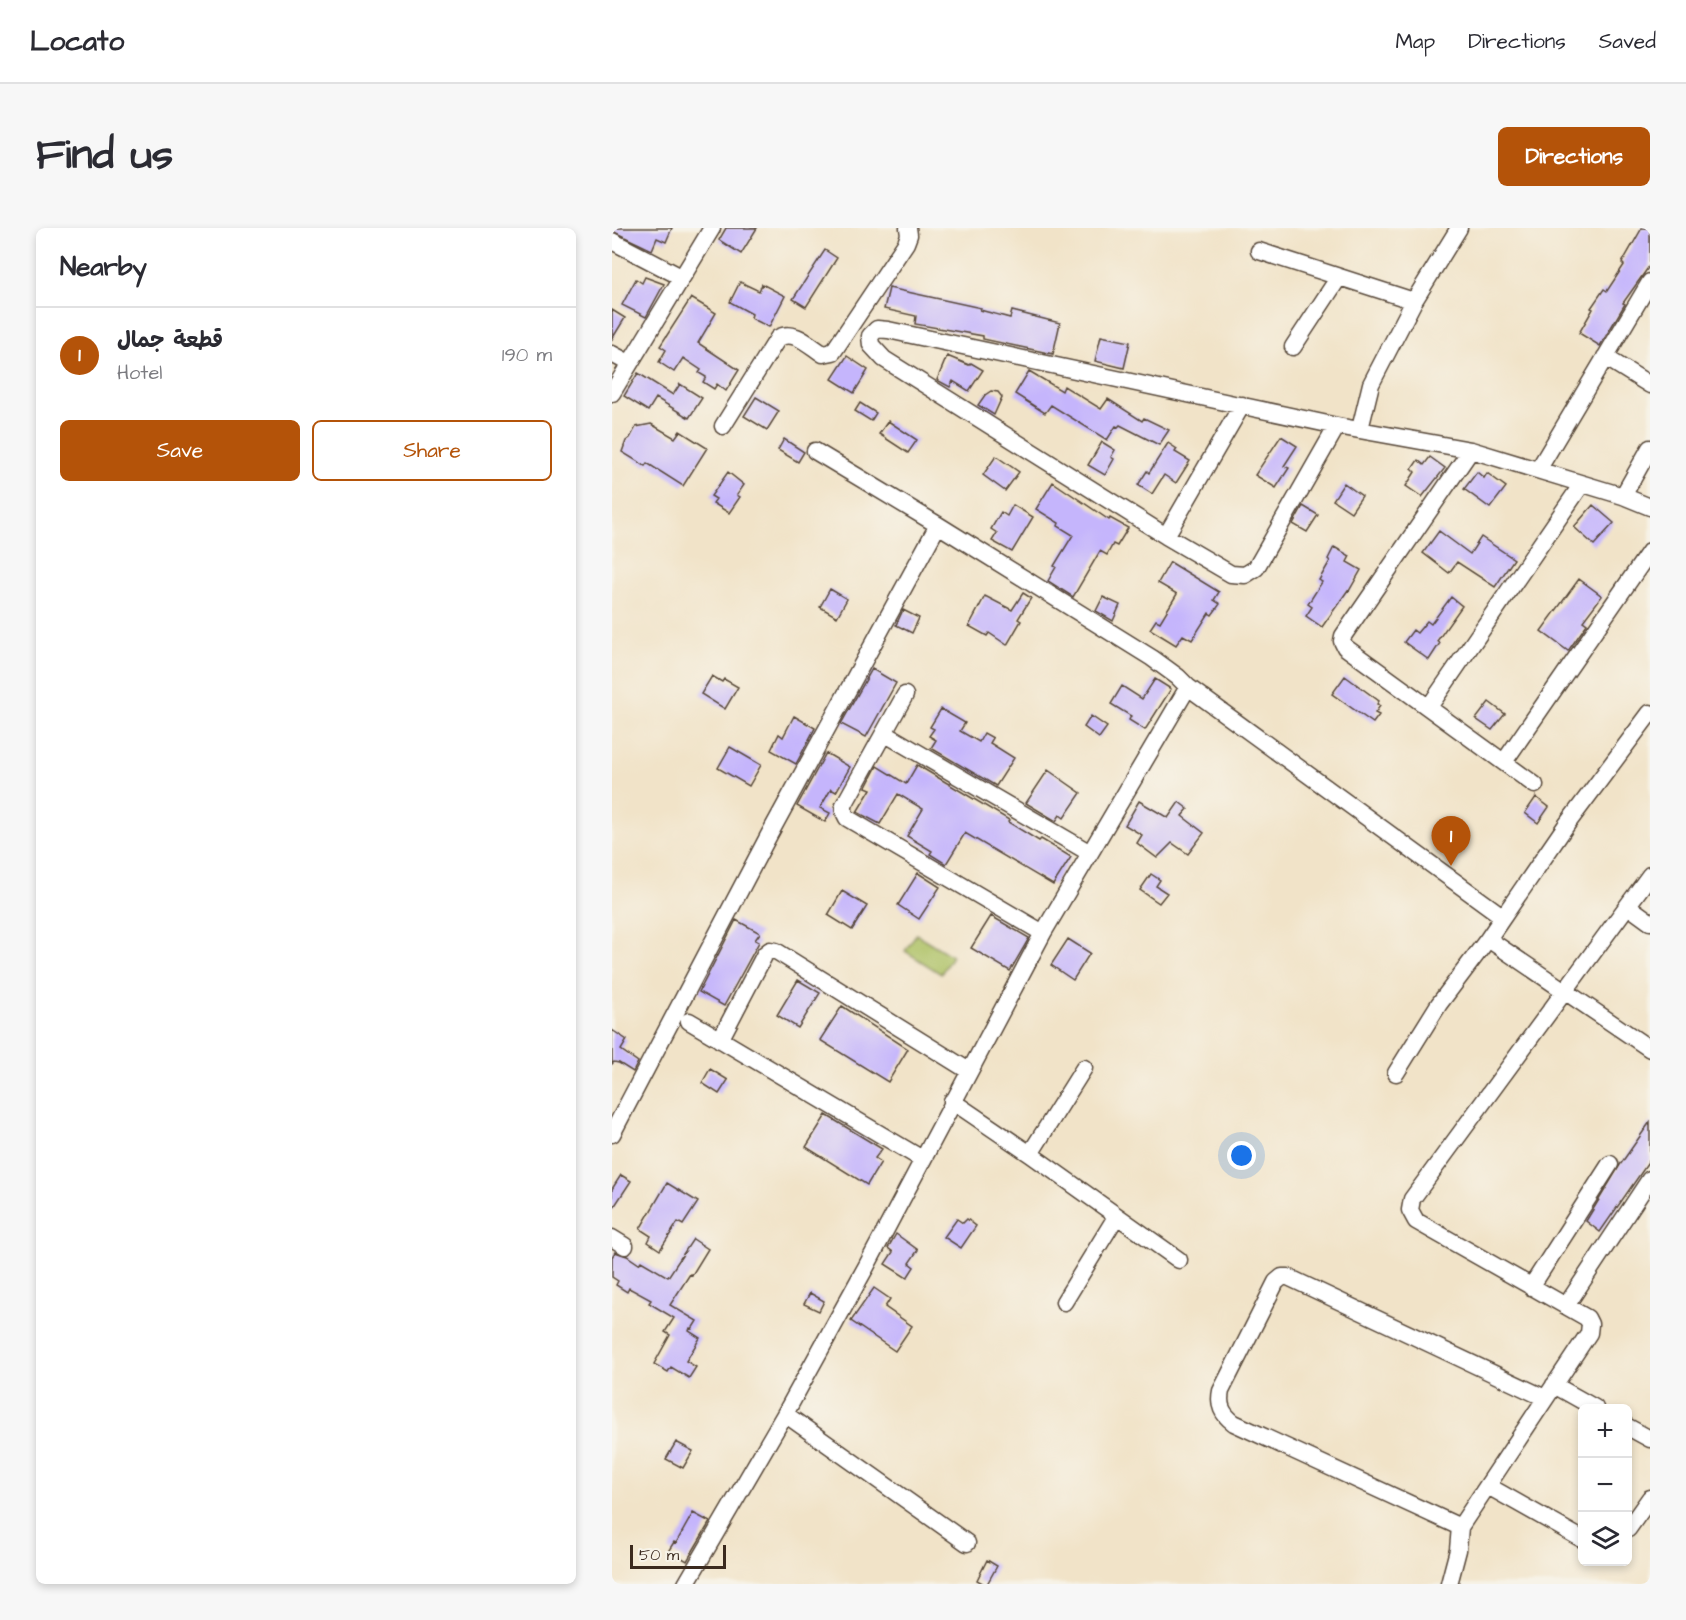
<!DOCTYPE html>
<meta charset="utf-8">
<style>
:root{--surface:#fff;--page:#f7f7f7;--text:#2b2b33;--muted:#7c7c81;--line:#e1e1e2;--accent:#b45309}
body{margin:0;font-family:"Architects Daughter","Playpen Sans Arabic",sans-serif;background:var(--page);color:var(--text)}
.controls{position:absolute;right:18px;bottom:18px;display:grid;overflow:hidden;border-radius:9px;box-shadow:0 3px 9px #0003}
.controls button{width:54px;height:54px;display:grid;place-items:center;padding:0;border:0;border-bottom:2px solid var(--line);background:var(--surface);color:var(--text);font:30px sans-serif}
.scale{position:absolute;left:18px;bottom:15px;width:96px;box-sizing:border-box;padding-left:6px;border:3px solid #3b2a1e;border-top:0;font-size:16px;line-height:21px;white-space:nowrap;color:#3b2a1e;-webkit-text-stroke:4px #f7f3e8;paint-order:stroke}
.you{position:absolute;left:630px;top:928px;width:21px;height:21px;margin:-15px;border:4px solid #fff;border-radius:50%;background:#1a73e8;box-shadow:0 0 0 9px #1a73e833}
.badge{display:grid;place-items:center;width:39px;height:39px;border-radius:50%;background:var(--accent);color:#fff;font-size:20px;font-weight:700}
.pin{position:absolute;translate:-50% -50px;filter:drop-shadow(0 2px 3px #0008)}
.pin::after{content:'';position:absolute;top:32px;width:21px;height:18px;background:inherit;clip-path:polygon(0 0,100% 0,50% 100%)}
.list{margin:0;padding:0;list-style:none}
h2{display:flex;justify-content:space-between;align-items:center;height:78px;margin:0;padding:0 24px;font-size:26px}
h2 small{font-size:20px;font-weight:400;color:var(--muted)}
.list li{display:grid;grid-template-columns:39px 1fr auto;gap:18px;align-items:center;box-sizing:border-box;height:96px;padding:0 24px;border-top:2px solid var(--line)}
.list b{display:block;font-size:22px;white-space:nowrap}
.list p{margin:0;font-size:20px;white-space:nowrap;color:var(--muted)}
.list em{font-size:20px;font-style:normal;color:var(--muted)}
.actions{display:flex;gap:12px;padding:18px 24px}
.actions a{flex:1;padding:14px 0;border:2px solid var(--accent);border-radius:9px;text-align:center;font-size:21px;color:var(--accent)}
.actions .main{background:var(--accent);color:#fff}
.icon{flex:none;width:33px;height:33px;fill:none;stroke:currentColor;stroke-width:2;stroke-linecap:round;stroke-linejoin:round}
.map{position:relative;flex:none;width:1038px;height:1356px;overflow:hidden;border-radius:9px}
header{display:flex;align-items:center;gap:36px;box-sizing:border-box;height:84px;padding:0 30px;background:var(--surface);border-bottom:2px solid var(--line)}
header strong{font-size:28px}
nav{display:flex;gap:33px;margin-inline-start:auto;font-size:21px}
.intro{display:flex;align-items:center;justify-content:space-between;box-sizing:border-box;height:144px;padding:0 36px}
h1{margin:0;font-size:42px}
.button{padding:15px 27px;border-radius:9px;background:var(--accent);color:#fff;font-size:21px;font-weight:700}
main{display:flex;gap:36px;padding:0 36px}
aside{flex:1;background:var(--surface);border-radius:9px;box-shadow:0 3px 9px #0003}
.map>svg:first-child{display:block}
</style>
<header>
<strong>Locato</strong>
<nav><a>Map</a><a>Directions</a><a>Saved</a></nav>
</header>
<div class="intro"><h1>Find us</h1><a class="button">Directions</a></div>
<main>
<aside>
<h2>Nearby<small></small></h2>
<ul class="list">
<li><span class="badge">1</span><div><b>قطعة جمال</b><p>Hotel</p></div><em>190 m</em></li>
</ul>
<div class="actions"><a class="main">Save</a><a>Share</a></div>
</aside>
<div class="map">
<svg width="1038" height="1356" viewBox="0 0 1038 1356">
<rect width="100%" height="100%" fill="#f7f3e8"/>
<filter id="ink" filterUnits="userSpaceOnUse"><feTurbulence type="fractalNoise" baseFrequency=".0167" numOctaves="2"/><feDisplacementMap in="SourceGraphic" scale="12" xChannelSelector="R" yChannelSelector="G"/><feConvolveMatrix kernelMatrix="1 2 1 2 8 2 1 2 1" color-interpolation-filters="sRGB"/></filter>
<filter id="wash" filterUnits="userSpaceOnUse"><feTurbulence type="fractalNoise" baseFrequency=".008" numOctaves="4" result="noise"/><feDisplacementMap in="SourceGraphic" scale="24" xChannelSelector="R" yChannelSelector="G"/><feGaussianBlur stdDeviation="1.35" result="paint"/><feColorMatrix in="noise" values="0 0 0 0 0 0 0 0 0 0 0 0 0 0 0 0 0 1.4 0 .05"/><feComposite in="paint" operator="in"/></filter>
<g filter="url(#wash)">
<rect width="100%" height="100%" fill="#f1e3c8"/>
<!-- green -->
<path fill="#adc165" stroke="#747642" stroke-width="1.5" d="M304,706L340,728L329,746L293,723Z"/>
<g id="blocks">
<!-- building -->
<path fill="#c5b5fc" d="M0,0H60L54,14L45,10L40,22L0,3Z
M114,0H145L129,26L107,12Z
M1030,0H1038V37L1011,75L1013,76L988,118L967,105L981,81L979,80L992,61L995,63L1012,37L1010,35Z
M213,22L225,30L194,79L181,71Z
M33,49L52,56L34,89L10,77L24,51L30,55Z
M128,54L147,63L150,56L173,68L157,99L139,90L140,86L118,74Z
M277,60L369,80L368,82L398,90L400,83L448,95L441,126L371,111V108L303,96L304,88L272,81Z
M79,70L104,85L86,115L127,142L114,163L105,156L102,161L91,154L94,149L87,145L89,142L71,130L62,144L47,134L54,122L48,118Z
M0,82L13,90L0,111Z
M489,108L518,114L512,140L483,133Z
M235,128L256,142L242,165L220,151Z
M335,128L357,137L359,135L371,142L357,163L341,153L338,159L325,152Z
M417,143L450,163L452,158L489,181L496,171L530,193L532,190L557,202L547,217L508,197L506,199L504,198L495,212L439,177L433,185L403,166Z
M26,145L61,167L68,156L90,170L77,190L44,170L36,183L12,168Z
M379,163L386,164L390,169L382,187L366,177L373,167Z
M144,169L167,183L155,202L132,188Z
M248,175L264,185L259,193L243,183Z
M276,193L305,212L296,225L267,206Z
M39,196L63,210L68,203L95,220L71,258L35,235L33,238L10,224L14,213L18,210L24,199Z
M669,208L685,218L672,238L677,240L664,260L643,247Z
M172,211L192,224L186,234L166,222Z
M490,214L503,222L499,229L502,231L493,247L476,237Z
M556,215L565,221L563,224L578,233L564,255L552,247L540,266L526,257L535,243L537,245Z
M384,228L407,244L393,263L371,247Z
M818,229L833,240L810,269L794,258L803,244L800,241L806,232L812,237Z
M116,244L132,257L125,267L128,269L117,285L101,275L104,271L99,268Z
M865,244L872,250L875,245L894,259L878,280L852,261Z
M441,254L497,292L498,290L516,300L505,318L501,316L495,327L488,323L461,369L436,353L444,339L442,338L461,307L446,298L447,295L424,281Z
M732,255L750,268L739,284L721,272Z
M401,277L421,289L400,324L380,313L385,305L379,301L389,284L395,288Z
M981,277L1002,295L982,317L962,299Z
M691,278L706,287L695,304L681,296Z
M827,303L858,326L869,309L902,331L883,359L845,334L837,345L811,325Z
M722,319L738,328L735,334L749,342L737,363L736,362L710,399L694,388L700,379L696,376L710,354L707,352L718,333L716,331Z
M558,334L607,364L602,372L608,376L600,387L597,385L580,412L571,407L564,417L538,401L544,392L548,394L565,366L546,355Z
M967,351L990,368L971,393L975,396L956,423L929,403Z
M218,361L235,371L225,389L208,379Z
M411,365L419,370L406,391L409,393L395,417L377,405L375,408L357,398L373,368L400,382Z
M491,369L508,377L501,393L484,383Z
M839,369L850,378L825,413L828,415L817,432L792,414L801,402L805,405L815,393L819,396Z
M291,382L307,390L300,405L284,397Z
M260,441L284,455L254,509L229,496Z
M100,448L110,454L112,451L126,459L113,481L89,466Z
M733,448L767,473L765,476L768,478L763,485L767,487L761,495L720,466Z
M543,451L559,461L533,502L517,492L519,488L499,476L510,458L530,471Z
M877,474L893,486L880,502L864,491Z
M329,481L353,495L348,503L367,514L372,505L381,510L378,515L402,530L384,558L319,520L324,512L317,508L322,501L318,499Z
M182,488L203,500L184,536L159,522L167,506L171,509Z
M479,488L495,499L487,510L472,499Z
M118,519L149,537L137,558L106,540Z
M214,525L238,539L224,564L219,561L208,580L218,585L213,594L185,578Z
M305,537L397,592L396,594L427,613L429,611L459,629L441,657L353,605L334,636L318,626L320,623L295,608L311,581L286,566L268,596L245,584L259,561L254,559L265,538L294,556Z
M436,542L469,565L452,590L448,587L444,593L414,575Z
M924,569L937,579L926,595L913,585Z
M527,573L556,590L567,574L576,581L570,588L592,605L576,626L560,615L545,630L525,615L530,607L513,597Z
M306,645L328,659L307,691L286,677Z
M539,646L548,652L544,658L555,665L547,675L528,662Z
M230,663L255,678L240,702L216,687Z
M379,688L417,710L398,743L359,720Z
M124,692L148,705L143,712L147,714L112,778L87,764Z
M456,711L478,725L461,752L439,737Z
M186,752L208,765L186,800L165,787Z
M230,778L296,821L276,854L208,812Z
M0,802L15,812L9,822L26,834L21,844L7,835L2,834L0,836Z
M98,841L116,852L107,866L90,855Z
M214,887L270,921L263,930L269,934L255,957L194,919Z
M1038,894V932L988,1004L974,993L1008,937Z
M9,947L19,953L0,982V961Z
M55,955L86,974L71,997L66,994L48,1022L36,1014L39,1008L28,1001Z
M345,991L351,995L355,991L364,998L349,1020L332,1009Z
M284,1006L306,1022L297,1035L302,1039L295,1050L273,1036L281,1024L276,1020Z
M81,1011L96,1021L80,1047L78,1046L58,1077L85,1093L80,1101L78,1100L77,1103L88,1110L74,1133L84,1139L77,1150L59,1139L56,1144L42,1136L58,1107L53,1104L62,1090L37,1075L39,1072L17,1060L15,1064L4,1057L6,1053L0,1049V1029L3,1024L15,1028L27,1036L29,1033L56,1049Z
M262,1060L278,1071L273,1079L300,1098L283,1123L239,1093Z
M198,1065L212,1073L207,1083L192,1076Z
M64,1214L81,1223L71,1240L54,1231Z
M81,1285L98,1294L75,1333L57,1322L62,1314L64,1315Z
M375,1332L385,1338L375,1356H372L365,1352Z"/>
</g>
</g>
<g filter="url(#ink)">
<use href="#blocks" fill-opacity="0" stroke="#564638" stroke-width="1.5"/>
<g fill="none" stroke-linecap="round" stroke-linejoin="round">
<defs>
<path id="minor" d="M0,13L69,49
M647,23L802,73
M681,119L727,49
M0,126L17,135
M993,129L1038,157
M0,165L100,0
M111,198L166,110C182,101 197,117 211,126L221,124L294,15L297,7L296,0
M725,198L644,340L633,347L619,346L554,308L272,131L259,117L258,108L265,101L276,102L725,198L859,222L1011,268L1038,279
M748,201L759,156L802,73L847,0
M859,222L731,408L730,413L733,419L923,557
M203,223L326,297L540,430L566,449L576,459L890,688
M926,242L1038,54
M1011,268L1038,220
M554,308L630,177
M293,467L232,577V584L235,590L431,705
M817,479L970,256
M272,505L478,625
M892,534L1038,323
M1016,678L1038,694
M876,711L1038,821
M77,793L310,931
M108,812L153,726L158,722L164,723L357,843
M784,845L827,776L876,711L955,596L1038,485
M340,873L418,926L567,1032
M0,906L157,607L326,297
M418,926L472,840
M0,1010L13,1018
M919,1059L998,936
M452,1074L504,989
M954,1078L1038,951
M942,1157L983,1180
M173,1186L355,1315
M1016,1199L1038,1211
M876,1258L970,1311
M848,1299L622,1195C610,1186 606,1177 609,1163L664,1054L670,1049H676L933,1170
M1016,1301L1038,1270
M74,1356L173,1186L254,1039L431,705L576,459
M837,1356L846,1322L848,1299L977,1105L978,1096L975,1090L804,993L798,982L800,971L1038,647"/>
</defs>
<!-- minor casing -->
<use href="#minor" stroke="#564638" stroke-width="19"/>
<!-- minor -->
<use href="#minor" stroke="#fff" stroke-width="16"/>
</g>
</g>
</svg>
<div class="controls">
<button>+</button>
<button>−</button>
<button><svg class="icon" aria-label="layers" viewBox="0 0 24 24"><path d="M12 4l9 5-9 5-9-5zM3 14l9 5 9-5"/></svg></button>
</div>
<div class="scale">50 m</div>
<div class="you"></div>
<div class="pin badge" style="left:839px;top:638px">1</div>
</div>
</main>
